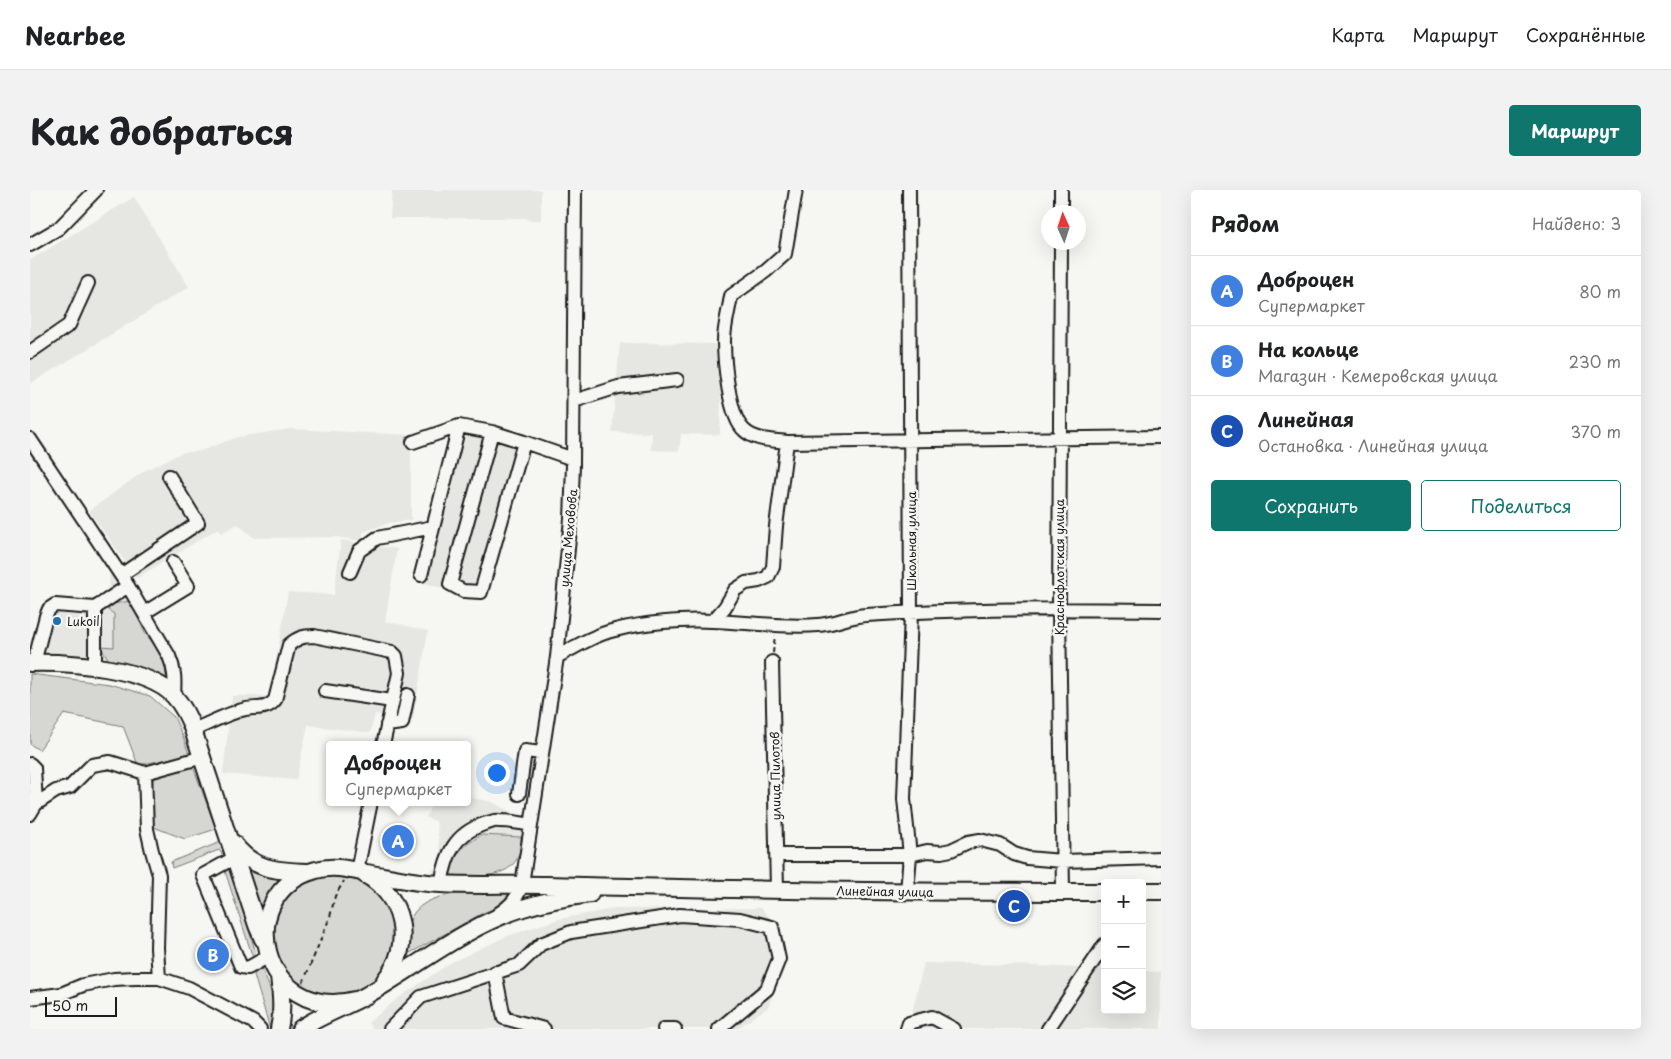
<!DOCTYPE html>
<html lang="ru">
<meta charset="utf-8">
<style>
:root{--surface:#fff;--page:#f2f2f2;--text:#202124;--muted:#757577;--line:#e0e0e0;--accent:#0f766e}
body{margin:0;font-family:"Playpen Sans",sans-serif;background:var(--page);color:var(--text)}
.controls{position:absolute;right:15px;bottom:15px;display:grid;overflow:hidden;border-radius:5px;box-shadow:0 5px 20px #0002}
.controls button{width:45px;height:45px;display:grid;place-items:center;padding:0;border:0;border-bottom:1px solid var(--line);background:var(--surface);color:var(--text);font:25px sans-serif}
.compass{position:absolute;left:1011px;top:15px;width:45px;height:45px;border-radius:50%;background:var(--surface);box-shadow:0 5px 20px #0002;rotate:357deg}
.scale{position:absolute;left:15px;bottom:12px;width:72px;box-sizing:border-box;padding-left:5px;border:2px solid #1c1c1c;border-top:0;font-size:14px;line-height:18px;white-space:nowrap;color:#1c1c1c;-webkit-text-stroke:4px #f6f6f2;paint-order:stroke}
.you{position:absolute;left:466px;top:582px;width:18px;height:18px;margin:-12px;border:4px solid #fff;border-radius:50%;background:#1a73e8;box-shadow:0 0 0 8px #1a73e833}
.badge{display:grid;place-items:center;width:32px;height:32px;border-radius:50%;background:var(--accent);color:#fff;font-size:16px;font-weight:700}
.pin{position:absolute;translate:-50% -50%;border:2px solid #fff;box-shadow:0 1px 5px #0006}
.popup{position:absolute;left:296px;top:551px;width:145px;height:65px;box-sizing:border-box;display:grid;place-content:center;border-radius:5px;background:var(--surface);filter:drop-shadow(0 1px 4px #0005);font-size:16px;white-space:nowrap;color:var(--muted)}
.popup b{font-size:19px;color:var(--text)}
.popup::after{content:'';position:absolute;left:50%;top:100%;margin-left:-10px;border:10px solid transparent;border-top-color:var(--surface)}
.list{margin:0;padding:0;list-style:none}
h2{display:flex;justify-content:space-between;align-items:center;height:65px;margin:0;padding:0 20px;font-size:21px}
h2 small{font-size:16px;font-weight:400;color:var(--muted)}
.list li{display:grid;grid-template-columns:32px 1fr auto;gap:15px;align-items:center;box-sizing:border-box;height:70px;padding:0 20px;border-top:1px solid var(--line)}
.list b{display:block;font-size:19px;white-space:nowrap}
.list p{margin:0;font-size:16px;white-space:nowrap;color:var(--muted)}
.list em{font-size:16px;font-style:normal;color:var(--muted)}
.actions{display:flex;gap:10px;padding:15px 20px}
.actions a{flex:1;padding:11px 0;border:1px solid var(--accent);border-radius:5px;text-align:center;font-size:18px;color:var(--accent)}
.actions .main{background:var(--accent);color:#fff}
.icon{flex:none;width:28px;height:28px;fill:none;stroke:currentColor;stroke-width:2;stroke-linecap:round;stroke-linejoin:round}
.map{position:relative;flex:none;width:1131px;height:839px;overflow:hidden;border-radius:5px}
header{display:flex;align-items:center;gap:30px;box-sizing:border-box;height:70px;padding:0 25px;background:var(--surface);border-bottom:1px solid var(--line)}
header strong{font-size:24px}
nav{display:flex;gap:28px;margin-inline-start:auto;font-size:18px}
.intro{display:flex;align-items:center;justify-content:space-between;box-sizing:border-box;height:120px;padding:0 30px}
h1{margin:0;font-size:35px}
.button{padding:12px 22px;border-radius:5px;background:var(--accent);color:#fff;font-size:18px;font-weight:700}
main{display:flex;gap:30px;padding:0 30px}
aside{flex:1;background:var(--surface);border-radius:5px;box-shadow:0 5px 20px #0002}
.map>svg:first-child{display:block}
</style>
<header>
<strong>Nearbee</strong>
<nav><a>Карта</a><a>Маршрут</a><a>Сохранённые</a></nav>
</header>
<div class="intro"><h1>Как добраться</h1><a class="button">Маршрут</a></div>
<main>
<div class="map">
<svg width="1131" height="839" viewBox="0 0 1131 839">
<rect width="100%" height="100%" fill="#f6f6f2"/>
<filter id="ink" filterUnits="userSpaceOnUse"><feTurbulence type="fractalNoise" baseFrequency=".02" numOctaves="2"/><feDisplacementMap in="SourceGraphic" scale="10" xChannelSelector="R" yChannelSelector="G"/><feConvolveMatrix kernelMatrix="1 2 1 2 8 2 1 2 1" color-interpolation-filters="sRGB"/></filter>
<g filter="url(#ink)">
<!-- built -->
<path fill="#e6e6e2" d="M362,0H511V30H498L495,28H360Z
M104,7L159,97L0,194V70Z
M590,153L686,154V176H692L690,245L651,244L649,261L621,260L622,243L582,242Z
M260,239L381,245V330L359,333L333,342L332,351L306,347L224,348L208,334L191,343L187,339L107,388L59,321L114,281L153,262H168L208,247Z
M431,240L485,255L444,406L390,392L403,337Z
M311,350L367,359L355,431L398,441L383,529L345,524L340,543L278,535L266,590L193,584L202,506H240L258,402L304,405Z
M80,382L100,411L78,420L84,424L85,458L71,456L80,472L0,467V458L12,423L22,407L66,410L73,405L79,396Z
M437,607L462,612L494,629L491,647L451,645L427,663L419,685L399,684L409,674L411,667L406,631L396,628L402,612H437Z
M731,718L748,737L756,772L738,817L707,839H343L338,833L367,809L420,773L477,746L529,729L582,719Z
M894,773L984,775L1075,779V820H1112V781L1131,782V839H878Z"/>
<!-- green -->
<path fill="#d6d6d2" stroke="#797977" d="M100,411L116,445L129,459L134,472L136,485L133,491C116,483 99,472 80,472L70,456L84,457V424L78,420L83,414Z
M0,484L79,494L120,506L144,527L154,549L159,565L108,575L93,536L34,524L9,560L0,554Z
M163,576L186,639L155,649L121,636L123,589Z
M451,645L491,647C493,691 451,687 419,685C425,660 431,659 451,645Z
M193,651L195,664H192L189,660L142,678L141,672Z
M215,675L249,688L248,693L232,721L228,719Z
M200,677L227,767L223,768L195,681Z
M243 745a61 61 0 1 1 122 0a61 61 0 1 1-122 0Z
M478,701L479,709L473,715L453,723L380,763C376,756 378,749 378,740C381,697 448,703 478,701Z
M231,777L241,801L245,815L244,839H240L224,785Z"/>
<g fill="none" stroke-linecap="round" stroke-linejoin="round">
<defs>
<path id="minor" d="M766,0L755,64L736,81L701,106C699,120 694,136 694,151C694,171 699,227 714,240C725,251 743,250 757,252L1131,247
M1031,22V0
M1031,52L1029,419L1033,702
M0,55L29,38L66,0
M0,162L39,135L58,93
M544,211L588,197L647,190
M462,242L420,394L433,401L451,402L494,252
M0,249L98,396L139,466C145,480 145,490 144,505
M383,252L429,236L462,242L494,252L543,269
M320,382L329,361L347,348L403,337
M91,385L168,333L139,286
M391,385L429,236
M65,418L98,396
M114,423L158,396L143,372
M683,431L695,417L705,400L716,393L729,391L738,387L743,377L746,336L757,252
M527,467C545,457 564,445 585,440C611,433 655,429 682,431C717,432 753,438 788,435C805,434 819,426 836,425C934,418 1033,419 1131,420
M742,472L747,699
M4,473L16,426L19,419L25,415L65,418V477
M295,501L362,511
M357,535L372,533L378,505
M163,540C180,533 198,523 216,519C227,517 237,520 245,510L259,455C267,448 273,446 284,446L362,462L366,466L369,483L353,555
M0,574L4,578L6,614
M115,583L173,567
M489,604L495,561L512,563
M0,624L6,614L26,601L40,597L62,575L80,572L115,583L117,639L122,661L129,685L127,758L129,788
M747,665H880L897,661L911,662L921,660L938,652L950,650L970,655L984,664L997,668L1032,671L1131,668
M206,667L173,685L211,777L218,778L239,766
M327,681L341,612
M411,694C416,665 424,644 454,634C459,633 464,630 469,631C480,631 491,633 501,635
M877,702L880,665L874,609L881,423L879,0
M468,724C480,716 488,708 492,694L527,467L541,329L543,275L545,0
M465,782L474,828L514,839
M0,808L31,804L53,795L84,789L105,788H129L159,798L223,832L230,839
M360,839L391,807L489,775L511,754L541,742L650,725L710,729L742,737L749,769L737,799L689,839
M634,839H645
M877,839L879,833L902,827L924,839
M1018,839L1075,754"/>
<path id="major" d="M0,473C38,472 117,477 144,506C153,516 159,528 163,540L227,735L233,749
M203,653C223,680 246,681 277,682
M334,684C374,705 384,756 355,790
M1112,701H1131
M325,810C232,834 200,703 286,680C303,675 318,679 336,683C360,687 385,693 411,694C446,696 482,694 517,695C703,700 889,702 1075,702
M249,839C253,821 251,804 249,786
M270,839C291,825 315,817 337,805C389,775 436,736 493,718C515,711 537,707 560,704"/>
</defs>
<!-- minor casing -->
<use href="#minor" stroke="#1c1c1c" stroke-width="16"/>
<!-- major casing -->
<use href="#major" stroke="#1c1c1c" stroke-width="20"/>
<!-- path -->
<path stroke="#1c1c1c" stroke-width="2" stroke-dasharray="5 4" stroke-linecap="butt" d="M743,463L745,445
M273,793L300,727L305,706L314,691"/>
<!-- minor -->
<use href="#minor" stroke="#f6f6f2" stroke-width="12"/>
<!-- major -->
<use href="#major" stroke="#f6f6f2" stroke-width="16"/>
</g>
</g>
<!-- markers -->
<circle fill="#1f6fb2" stroke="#f6f6f2" stroke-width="2" cx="27" cy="431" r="5"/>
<g text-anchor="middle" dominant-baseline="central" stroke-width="5" stroke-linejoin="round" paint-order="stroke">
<!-- street labels -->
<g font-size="12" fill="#1c1c1c" stroke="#f6f6f2">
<text transform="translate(538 348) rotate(-85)">улица Меховова</text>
<text transform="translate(881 351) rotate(-90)">Школьная улица</text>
<text transform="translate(1029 377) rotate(-90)">Краснофлотская улица</text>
<text transform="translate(745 586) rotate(-91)">улица Пилотов</text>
<text transform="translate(855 701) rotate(1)">Линейная улица</text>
</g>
<!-- poi labels -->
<g font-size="12" fill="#1c1c1c" stroke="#f6f6f2" text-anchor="start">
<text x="37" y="431">Lukoil</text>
</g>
</g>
</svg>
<div class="controls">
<button>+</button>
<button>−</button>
<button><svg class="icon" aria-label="layers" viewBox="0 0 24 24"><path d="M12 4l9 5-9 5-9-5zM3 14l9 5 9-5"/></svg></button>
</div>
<svg class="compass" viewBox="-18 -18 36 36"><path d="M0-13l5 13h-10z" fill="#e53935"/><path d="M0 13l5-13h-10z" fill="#757577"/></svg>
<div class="scale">50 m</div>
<div class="you"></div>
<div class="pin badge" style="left:368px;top:651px;background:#3f7fe0">A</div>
<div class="popup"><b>Доброцен</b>Супермаркет</div>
<div class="pin badge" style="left:183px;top:765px;background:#3f7fe0">B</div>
<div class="pin badge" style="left:984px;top:716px;background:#1a4fb4">C</div>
</div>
<aside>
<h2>Рядом<small>Найдено: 3</small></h2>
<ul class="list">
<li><span class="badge" style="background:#3f7fe0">A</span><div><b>Доброцен</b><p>Супермаркет</p></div><em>80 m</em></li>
<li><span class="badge" style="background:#3f7fe0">B</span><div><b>На кольце</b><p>Магазин · Кемеровская улица</p></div><em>230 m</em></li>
<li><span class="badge" style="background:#1a4fb4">C</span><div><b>Линейная</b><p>Остановка · Линейная улица</p></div><em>370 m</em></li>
</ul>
<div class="actions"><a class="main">Сохранить</a><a>Поделиться</a></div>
</aside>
</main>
